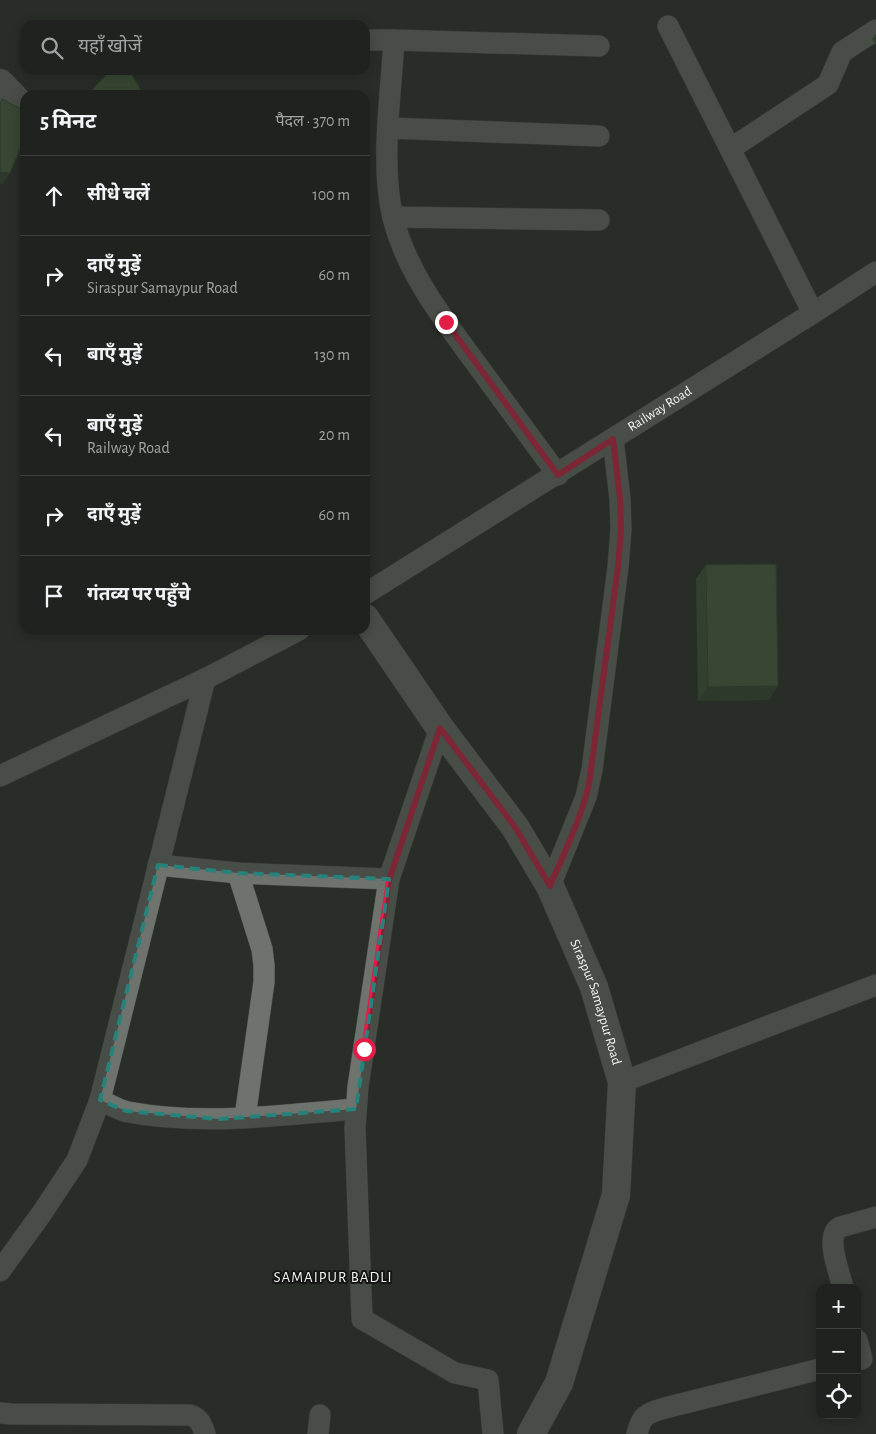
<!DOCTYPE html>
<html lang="hi">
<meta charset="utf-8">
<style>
:root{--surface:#1f221e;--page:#272a27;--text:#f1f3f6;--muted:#a1a4a4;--line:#3c3f3c}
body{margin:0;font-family:"Alegreya Sans","Noto Sans Devanagari",sans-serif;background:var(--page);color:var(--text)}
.controls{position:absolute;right:15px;bottom:15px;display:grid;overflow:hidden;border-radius:10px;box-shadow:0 2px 12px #0003}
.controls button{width:45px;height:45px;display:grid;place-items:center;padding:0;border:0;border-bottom:1px solid var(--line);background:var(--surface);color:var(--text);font:25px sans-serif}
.stop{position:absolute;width:15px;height:15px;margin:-11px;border:4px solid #e11d48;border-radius:50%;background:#fff}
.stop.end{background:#e11d48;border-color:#fff;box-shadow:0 1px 5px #0008}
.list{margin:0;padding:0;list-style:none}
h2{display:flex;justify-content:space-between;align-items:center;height:65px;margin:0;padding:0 20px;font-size:21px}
h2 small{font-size:16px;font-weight:400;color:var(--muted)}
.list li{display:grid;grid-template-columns:32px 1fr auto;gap:15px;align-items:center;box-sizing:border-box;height:80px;padding:0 20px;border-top:1px solid var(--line)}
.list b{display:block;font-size:19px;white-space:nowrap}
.list p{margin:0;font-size:16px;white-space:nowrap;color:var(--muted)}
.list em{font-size:16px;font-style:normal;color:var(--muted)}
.icon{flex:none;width:28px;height:28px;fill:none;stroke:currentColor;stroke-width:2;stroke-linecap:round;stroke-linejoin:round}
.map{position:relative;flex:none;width:876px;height:1434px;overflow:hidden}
.search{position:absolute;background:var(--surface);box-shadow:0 2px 12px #0003;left:20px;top:20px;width:350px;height:55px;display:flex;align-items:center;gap:12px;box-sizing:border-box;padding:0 18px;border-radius:15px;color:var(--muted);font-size:19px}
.panel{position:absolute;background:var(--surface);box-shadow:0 2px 12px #0003;left:20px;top:90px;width:350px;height:545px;border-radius:15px}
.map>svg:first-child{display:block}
</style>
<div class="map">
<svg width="876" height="1434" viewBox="0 0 876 1434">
<rect width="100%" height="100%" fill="#292e28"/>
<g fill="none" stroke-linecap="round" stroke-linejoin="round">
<defs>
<g id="street">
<path d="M668,26L813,313"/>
<path d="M365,40H394C391,96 380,163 393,218C407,273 442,317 475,362C502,399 530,437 558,475"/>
<path d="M394,40L599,46"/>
<path d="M388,128L599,136"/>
<path d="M730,149L824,87L828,84L842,52L876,30"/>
<path d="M393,217L599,220"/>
<path id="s1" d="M365,594L813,313L876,272"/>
<path d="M440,728L389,879L358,1087L355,1128L362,1319L455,1373L488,1380L493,1434"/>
<path d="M0,776L205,679L299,630"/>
<path d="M158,865L238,873L389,879"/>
<path d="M238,873L262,949L264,965V982L245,1117"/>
<path d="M550,886L586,797L592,770L618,567L621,529L620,499L613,439"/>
<path d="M622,1082L876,985"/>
<path d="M100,1100C109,1104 118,1110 128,1112C203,1126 281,1115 356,1109"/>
<path d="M0,1271L42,1213L77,1160L100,1100L205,679"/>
<path d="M843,1288C840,1273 824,1236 840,1227L876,1217"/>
<path d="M857,1340L862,1359"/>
<path d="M0,1413L11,1414L190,1415C200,1418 202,1425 205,1434"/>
<path d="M318,1434L320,1415"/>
<path d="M637,1434C642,1414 646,1414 665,1408L820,1369"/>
</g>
<g id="secondary">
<path d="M0,83L25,109"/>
<path id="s2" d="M365,618L440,728L515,827L550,886L594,987L622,1082L616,1195L559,1383L531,1434"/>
</g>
</defs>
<!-- street casing -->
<use href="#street" stroke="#484c47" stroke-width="22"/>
<!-- secondary casing -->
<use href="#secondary" stroke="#484c47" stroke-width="29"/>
<!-- street -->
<use href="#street" stroke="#6e746d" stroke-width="21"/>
<!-- secondary -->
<use href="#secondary" stroke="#6e746d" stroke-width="28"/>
</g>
<!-- wall -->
<path fill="#3d5938" d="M876,34V45L872,39Z
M706,565L769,700L698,701L696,579Z"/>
<!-- shaded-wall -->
<path fill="#32482e" d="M0,172L10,173L3,184H0Z
M778,686L769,700L698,701L708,687Z"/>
<!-- building -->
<path fill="#476741" stroke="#32482e" d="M111,70H129L144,95H87Z
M2,99L25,111V137L10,173L0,172V105Z
M776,564L778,686L708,687L706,565Z"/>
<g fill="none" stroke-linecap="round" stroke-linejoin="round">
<!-- route -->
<path stroke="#e11d48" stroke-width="6" d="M364,1049L389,880L440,728L515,827L550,886C564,853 581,819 589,784L618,567L621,529L620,499L613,439L558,475L446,322"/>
</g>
<!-- marked area -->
<path d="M0 0H876V1434H0ZM158,865L238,873L389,879L356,1109L219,1119L126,1111L100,1100Z" fill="#292e28" fill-opacity=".55" fill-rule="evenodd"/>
<path fill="none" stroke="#26837b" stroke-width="4" stroke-dasharray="10 6" stroke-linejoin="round" d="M158,865L238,873L389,879L356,1109L219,1119L126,1111L100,1100Z"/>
<g text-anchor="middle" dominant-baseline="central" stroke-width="4" stroke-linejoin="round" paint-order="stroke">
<!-- street labels -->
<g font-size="14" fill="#f2f5f1" stroke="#141613">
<text stroke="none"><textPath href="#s1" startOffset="348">Railway Road</textPath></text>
<text stroke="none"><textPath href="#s2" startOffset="451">Siraspur Samaypur Road</textPath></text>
</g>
<!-- neighbourhood labels -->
<g font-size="15" letter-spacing="1" fill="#f2f5f1" stroke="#141613">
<text x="333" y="1277">SAMAIPUR BADLI</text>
</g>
</g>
</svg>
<div class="controls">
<button>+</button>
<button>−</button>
<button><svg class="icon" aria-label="locate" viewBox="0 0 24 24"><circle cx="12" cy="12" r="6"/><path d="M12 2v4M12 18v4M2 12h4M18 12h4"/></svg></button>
</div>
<div class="stop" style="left:364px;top:1049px"></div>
<div class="stop end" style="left:446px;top:322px"></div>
<div class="search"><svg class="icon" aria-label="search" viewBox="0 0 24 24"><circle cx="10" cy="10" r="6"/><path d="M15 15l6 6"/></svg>यहाँ खोजें</div>
<section class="panel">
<h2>5 मिनट<small>पैदल · 370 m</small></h2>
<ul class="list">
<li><svg class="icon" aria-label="ahead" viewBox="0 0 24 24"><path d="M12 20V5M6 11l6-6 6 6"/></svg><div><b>सीधे चलें</b></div><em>100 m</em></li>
<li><svg class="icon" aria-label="right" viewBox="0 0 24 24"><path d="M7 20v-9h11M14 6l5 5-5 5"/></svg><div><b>दाएँ मुड़ें</b><p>Siraspur Samaypur Road</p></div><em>60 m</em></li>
<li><svg class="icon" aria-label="left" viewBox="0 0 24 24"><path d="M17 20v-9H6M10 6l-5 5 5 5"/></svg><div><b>बाएँ मुड़ें</b></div><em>130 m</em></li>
<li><svg class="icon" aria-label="left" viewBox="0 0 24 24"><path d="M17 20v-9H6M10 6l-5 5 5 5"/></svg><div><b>बाएँ मुड़ें</b><p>Railway Road</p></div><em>20 m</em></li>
<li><svg class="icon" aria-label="right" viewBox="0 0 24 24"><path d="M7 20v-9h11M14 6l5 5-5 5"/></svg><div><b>दाएँ मुड़ें</b></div><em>60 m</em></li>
<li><svg class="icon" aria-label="arrive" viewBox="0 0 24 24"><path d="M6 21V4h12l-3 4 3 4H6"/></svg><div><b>गंतव्य पर पहुँचे</b></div></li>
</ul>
</section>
</div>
